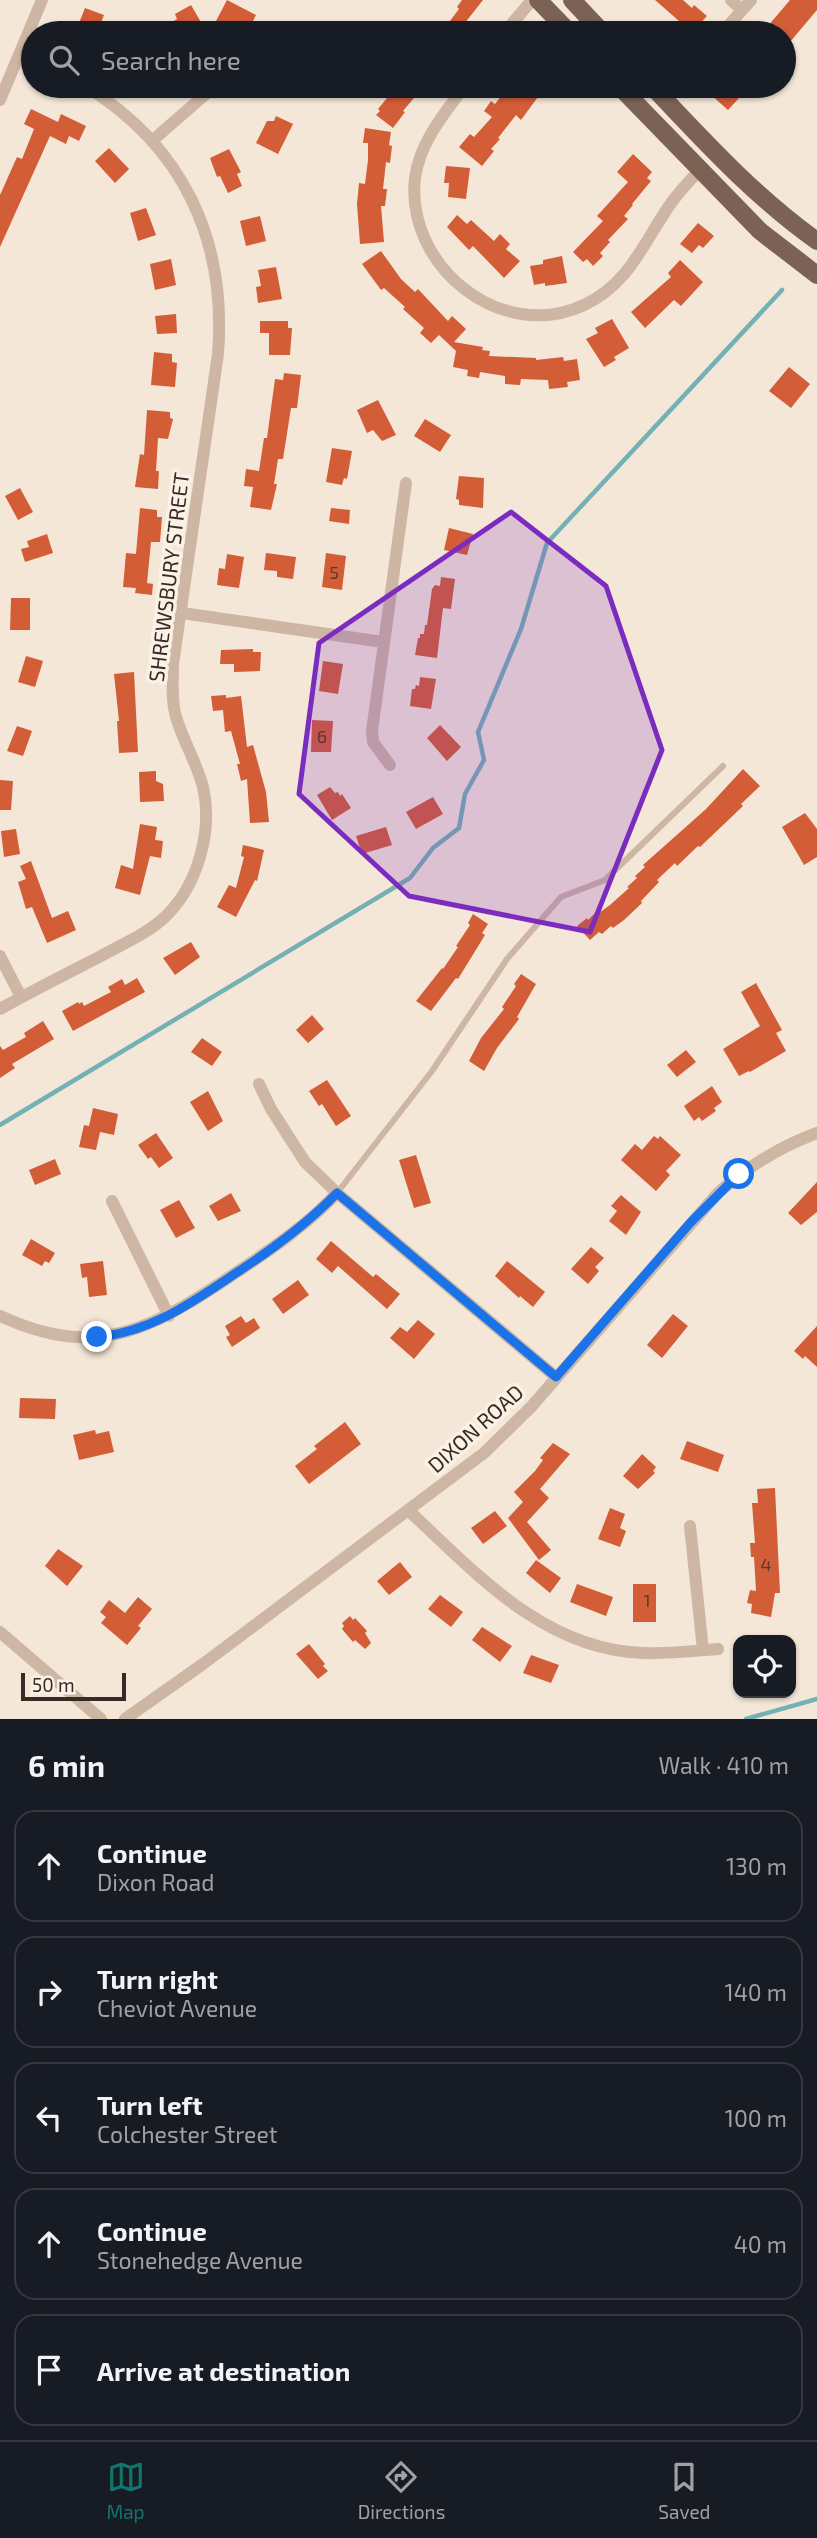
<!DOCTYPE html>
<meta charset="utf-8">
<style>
:root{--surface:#171b24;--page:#20242c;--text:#f1f3f6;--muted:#9ea1a6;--line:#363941;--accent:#0f766e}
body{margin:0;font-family:"Exo 2",sans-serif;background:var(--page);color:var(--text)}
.controls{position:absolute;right:21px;bottom:21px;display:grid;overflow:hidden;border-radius:14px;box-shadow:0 2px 5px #0004}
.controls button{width:63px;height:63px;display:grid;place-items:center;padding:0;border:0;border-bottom:2px solid var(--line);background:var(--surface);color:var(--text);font:35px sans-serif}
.scale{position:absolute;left:21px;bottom:18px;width:105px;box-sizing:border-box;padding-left:7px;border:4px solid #372b26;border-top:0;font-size:19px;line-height:24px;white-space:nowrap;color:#372b26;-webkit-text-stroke:5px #fbf1e4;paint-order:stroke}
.stop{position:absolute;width:21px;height:21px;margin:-16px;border:5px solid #1a73e8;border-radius:50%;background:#fff}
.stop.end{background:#1a73e8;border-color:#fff;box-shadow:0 2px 7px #0008}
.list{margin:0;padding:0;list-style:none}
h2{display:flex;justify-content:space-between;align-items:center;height:91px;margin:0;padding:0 28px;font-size:30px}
h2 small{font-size:23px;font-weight:400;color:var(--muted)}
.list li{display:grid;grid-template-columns:46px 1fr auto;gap:21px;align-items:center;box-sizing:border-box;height:112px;margin:0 14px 14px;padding:0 14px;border:2px solid var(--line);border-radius:21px}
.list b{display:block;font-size:26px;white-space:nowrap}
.list p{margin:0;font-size:23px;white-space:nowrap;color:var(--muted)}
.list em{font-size:23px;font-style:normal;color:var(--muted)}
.icon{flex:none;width:38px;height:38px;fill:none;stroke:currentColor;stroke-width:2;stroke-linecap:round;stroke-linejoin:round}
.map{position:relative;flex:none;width:817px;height:1719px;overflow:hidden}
.search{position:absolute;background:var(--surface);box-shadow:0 2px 5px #0004;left:21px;right:21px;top:21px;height:77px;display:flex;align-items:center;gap:18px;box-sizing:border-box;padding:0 24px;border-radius:38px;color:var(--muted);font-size:26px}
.sheet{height:721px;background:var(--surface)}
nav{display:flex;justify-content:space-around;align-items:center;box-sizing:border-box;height:98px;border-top:2px solid var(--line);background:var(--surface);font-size:19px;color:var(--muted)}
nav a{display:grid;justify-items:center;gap:4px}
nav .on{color:var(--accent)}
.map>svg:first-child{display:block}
</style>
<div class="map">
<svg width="817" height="1719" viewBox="0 0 817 1719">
<rect width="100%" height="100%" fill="#f4e7d8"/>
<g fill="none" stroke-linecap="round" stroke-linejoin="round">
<!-- stream -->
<path stroke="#74b1b4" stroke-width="4.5" d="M0,1125L410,878L433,848L459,828L465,794L484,760L478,732L521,629L547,543L782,290
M746,1719L817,1699"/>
</g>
<!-- building -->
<path fill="#d25d37" d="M227,0L256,15L247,33H240L216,21Z
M462,0H483L457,33H441L459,9L457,7Z
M655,0H683L692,8L694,5L707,16L691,33H668L679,21Z
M790,0H817V10L784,49V33H762Z
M191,5L202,24L186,33H153L177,19L175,14Z
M85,8L104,15L97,33H75Z
M397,86H424L403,111L405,112L393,128L376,115L380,111L378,109Z
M509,86H546L521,120L516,115L498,138L500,139L491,149L494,151L482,166L459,147L470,134L474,137L492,117L484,111L491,101L495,104Z
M701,86H750L728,110Z
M31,109L58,122L61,114L86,126L79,141L69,136L66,144L50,136L0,247V195L17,157L22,159L34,129L24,124Z
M276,116L293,124L278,154L256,143L267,121H274Z
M365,128L391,132L389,145L392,146L390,163L386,162L383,189H387L385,206H381L384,242L360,244L357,204L359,183L365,184L368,160V143H363Z
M109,148L129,169L115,183L95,161Z
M229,149L241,172L237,174L242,186L228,193L220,176L217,177L210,158Z
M633,154L652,172L647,178L651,181L632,204L633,205L624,216L628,219L608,240L610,242L600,253L603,256L593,266L587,259L583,262L573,252L603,221L597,216L628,182L617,172Z
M446,166L470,168L466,199L448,197L449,183H444Z
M146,208L156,235L138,241L130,213Z
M457,215L467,224L471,220L494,241L500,234L510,244L506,249L520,261L504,278L473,246L469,250L447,227Z
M260,216L266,241L246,246L240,221Z
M698,223L714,236L703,248L699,245L692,253L680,244Z
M381,251L401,279L415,292L418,289L448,321L452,316L466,329L454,342L483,347L482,350L490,351L489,356L536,358V360L563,357L564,361L577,359L580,380L567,382L568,387L549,389L548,380L521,379L520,385L505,384V376L480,372L479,378L467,376L468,370L453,367L456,351L439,335L431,343L420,333L424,328L403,309L405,307L384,288L381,290L362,264Z
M562,256L567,283L545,286V283L534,285L530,266L543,264V260Z
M171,259L176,285L155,290L150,264Z
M680,260L703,282L681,306L674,300L645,328L631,312L671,277L668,273Z
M276,267L282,299L258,303L256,287L261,286L258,270Z
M176,314L177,333L157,334L155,316Z
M612,319L629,348L614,357L616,360L604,367L586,339L598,333L595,328Z
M260,321H288V328H292L290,355H269V333H260Z
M154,352L172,354V362L177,363L175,387L151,385Z
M789,367L810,384L791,408L769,391Z
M284,373L301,375L297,408H291L283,459H278L274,484H277L271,510L250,507L253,487L244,486L246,469L259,471L264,438H267L275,379L283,380Z
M378,400L396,435L382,441L373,430L367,433L357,410Z
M147,410L170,412V418L173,419L168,439L158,438L156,471H159L158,489L135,487L140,454L144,455Z
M425,419L451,435L440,452L414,436Z
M332,448L352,451L347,479L344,478L342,485L326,482Z
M459,476L484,478L483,508L459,505V500L456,499Z
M20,488L33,512L18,520L5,496Z
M140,508L157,510V517H162L160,542H151L147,583L153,584L152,595L135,593L136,588L123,587L126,553L136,554Z
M331,508L350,510L349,524L329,521Z
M449,528L473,534L467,555L444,550Z
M47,534L53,553L25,562L21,549L29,547L27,541Z
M266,553L296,557L293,579L277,577V571L264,570Z
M326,553L346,556L342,590L322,587Z
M227,554L244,557L239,588L217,585L219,568L225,569Z
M441,577L455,579L451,609L443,608L437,658L415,655L418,638H420V634H424L425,625H427L432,589L435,585L440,586Z
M11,598H30V630H10Z
M253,649V652H261L260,671L234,672V664H220L221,650Z
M26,656L43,661L35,687L18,682Z
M323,661L343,664L338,694L319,691Z
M134,672L138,752L119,753L117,721H119L114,674Z
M420,677L436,679L431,709L410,706L412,689H415L416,685L419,686Z
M226,695V698L241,696L247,747L253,745L266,792L269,822L250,823L247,779L241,781L237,764H240L231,731L225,732L223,710L213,711L211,696Z
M312,720L333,721L331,752H311Z
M440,725L461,747L447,761L427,738Z
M17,726L32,731L23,756L7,751Z
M743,769L760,786L741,804L743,806L700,847L698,846L677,866L675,863L657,880L659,882L641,901L642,903L624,920L613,928L611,926L602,934L599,932L590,940L577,926L587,918L588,920L597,911L599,913L610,905L629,888L627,887L637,878L635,876L645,867L643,865L706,809Z
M156,771V781L163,784L164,801L140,802L139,772Z
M0,780L13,781L11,810H0Z
M330,787L335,793L338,792L340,796L342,794L351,808L332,820L317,795Z
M433,797L443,814L416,829L406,812Z
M805,813L817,829V857L804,865L782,827Z
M140,824L157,827L155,840L163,841L161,858L150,856L140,895L115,888L121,865L133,869Z
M386,827L392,845L362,854L356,836Z
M16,829L20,854L4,857L1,831Z
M243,845L264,850L257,881L255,880L236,917L217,907L229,885L236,888L244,857L241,856Z
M31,861L52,918L68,911L76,930L47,943L32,907L26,909L18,882L26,879L20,866Z
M473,914L488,924L482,933L485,935L458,979L456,978L431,1011L416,1001L442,968L443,969L458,947L456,946L470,925L468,923Z
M191,942L200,957L175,975L163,958Z
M521,974L536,984L517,1017L519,1019L497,1048L484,1071L469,1061L481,1038L504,1009L502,1007L516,986L514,984Z
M137,978L145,992L73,1031L62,1011L78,1002L79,1004L82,1002L84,1006L111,992L108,987L122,979L125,985Z
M756,983L782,1030L776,1033L786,1051L750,1072L749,1071L739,1076L723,1049L760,1026L741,992Z
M312,1015L324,1029L308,1043L296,1030Z
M43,1021L54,1039L12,1064L15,1068L0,1078V1046L3,1050L26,1037L24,1033Z
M202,1038L222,1052L212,1066L191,1052Z
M686,1050L696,1062L677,1077L667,1065Z
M327,1080L351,1116L336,1126L322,1104L319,1106L309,1091Z
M712,1086L722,1102L714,1108L716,1111L702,1121L699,1117L694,1121L684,1106Z
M208,1091L223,1121L208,1131L190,1102Z
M93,1108L118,1114L114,1135L100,1132L96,1150L79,1147L84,1125L89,1126Z
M156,1133L173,1158L159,1168L151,1157L148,1159L138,1145Z
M654,1136L658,1139L660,1136L681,1155L666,1171L670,1175L656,1191L621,1160L635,1144L642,1150Z
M416,1155L431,1203L414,1208L399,1160Z
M55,1159L61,1174L35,1185L29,1170Z
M817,1182V1212L801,1225L788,1213Z
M231,1193L241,1211L218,1221L209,1206Z
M621,1195L641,1212L626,1235L609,1221L617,1211L611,1206Z
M179,1200L195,1228L176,1238L160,1210Z
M31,1239L55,1253L49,1263L45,1261L42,1266L22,1255Z
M331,1241L373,1277L376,1274L400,1294L387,1309L338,1266L332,1273L316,1259Z
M591,1247L604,1258L595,1267L599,1271L588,1284L571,1269Z
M103,1261L107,1295L89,1297L87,1277L82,1278L80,1264Z
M507,1261L545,1292L533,1307L520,1296L519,1298L495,1276Z
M298,1280L309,1295L283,1314L272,1299Z
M673,1314L688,1326L662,1358L647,1345Z
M241,1316L246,1323L254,1318L260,1328L232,1347L226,1337L230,1335L225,1326Z
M418,1320L435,1334L414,1359L390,1338L400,1327L407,1332Z
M817,1326V1367L805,1356L803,1359L794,1351Z
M20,1398L56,1399L55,1419L19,1418Z
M345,1422L361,1444L309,1484L295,1466L317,1449L314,1446Z
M95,1430L96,1434L109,1431L114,1452L79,1460L73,1435Z
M687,1441L724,1455L718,1472L680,1459Z
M553,1443L570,1454L540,1489L549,1498L527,1522L551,1550L539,1560L508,1518L523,1502L514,1492L535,1471L543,1460L540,1458Z
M642,1454L656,1467L653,1471L655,1473L638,1489L623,1476Z
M775,1488L780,1593H775L771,1617L751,1613L752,1604L747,1603L750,1590L756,1591L754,1557H751L750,1543H755L752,1503H758L757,1489Z
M610,1508L625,1514L620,1528L626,1531L620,1547L598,1539Z
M495,1511L507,1526L483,1544L471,1528Z
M58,1549L83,1566L67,1586L45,1566Z
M536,1560L561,1578L550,1593L526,1573Z
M400,1562L412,1577L389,1595L377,1581Z
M577,1584L613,1597L606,1616L570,1602Z
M633,1584H656V1622H633Z
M440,1595L463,1612L451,1627L428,1609Z
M138,1597L152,1609L138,1626L141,1628L127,1645L101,1623L106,1617L100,1612L109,1600L125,1613Z
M350,1616L353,1620L355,1618L367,1631L365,1633L371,1643L365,1649L355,1640L353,1642L342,1629L344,1626L342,1623Z
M482,1627L512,1646L500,1662L472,1640Z
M309,1644L325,1664L323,1666L328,1671L318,1679L296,1654Z
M531,1655L559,1665L551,1683L523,1673Z"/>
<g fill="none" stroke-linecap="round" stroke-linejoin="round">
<!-- lane -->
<path stroke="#cdb6a3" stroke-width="6" d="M337,1193L432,1071L507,959L561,897L605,880L723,766"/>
<!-- street -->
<path stroke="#cdb6a3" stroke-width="12" d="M731,0L742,10
M504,33L532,0
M722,33L751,0
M465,86C444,114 420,142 415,178C405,266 501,344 584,305C628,285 643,244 669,206C678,193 689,181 700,170
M0,100L42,0
M153,140L215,86
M182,613L383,642
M390,765L373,742L372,731L406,483
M0,956L21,997
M0,1009C32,991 66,974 99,957C122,944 148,934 167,915C198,884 213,830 203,787C197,763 183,741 176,717C171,700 173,682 173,664L218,354C227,240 183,146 85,86
M259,1084L271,1109L305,1162L337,1193L556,1377
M112,1201L169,1316
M0,1316C99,1362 155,1327 237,1272C273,1248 308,1224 337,1193
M409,1511C476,1573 544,1650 643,1653C668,1654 694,1651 718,1649
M690,1526L703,1650
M0,1632L101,1719
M125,1719L203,1664L484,1453L531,1407L718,1193C748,1166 779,1147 817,1133"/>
<!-- primary -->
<path stroke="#7b6255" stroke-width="18" d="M538,0L570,33
M572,0L603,33
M619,86L760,231L817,275
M652,86C704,141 755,197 817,241"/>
</g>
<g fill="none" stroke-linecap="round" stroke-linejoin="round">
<!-- route -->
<path stroke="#1a73e8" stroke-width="9" d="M97,1337C151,1332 193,1302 236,1273C273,1249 307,1224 337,1193L556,1377L691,1222L739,1174"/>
</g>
<!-- marked area -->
<path fill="#7b2cbf" fill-opacity="0.2" stroke="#7b2cbf" stroke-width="5" stroke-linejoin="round" d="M511,512L606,586L662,750L590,932L409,896L299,794L319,643Z"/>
<g text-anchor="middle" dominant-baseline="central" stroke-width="7" stroke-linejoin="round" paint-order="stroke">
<!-- number labels -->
<g font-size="18" fill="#5e382a">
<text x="334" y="572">5</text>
<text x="322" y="736">6</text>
<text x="766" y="1564">4</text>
<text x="647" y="1600">1</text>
</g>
<!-- street labels -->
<g font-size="21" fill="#372b26" stroke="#fbf1e4">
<text transform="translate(168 577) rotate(-83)">SHREWSBURY STREET</text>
<text transform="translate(475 1428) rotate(-42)">DIXON ROAD</text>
</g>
</g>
</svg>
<div class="controls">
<button><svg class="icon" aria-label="locate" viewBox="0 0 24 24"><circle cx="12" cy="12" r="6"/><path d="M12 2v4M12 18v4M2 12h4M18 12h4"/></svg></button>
</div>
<div class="scale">50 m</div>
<div class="stop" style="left:739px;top:1174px"></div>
<div class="stop end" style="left:97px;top:1337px"></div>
<div class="search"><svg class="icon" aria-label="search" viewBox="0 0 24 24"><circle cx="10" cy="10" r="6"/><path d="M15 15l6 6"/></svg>Search here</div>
</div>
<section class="sheet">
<h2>6 min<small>Walk · 410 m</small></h2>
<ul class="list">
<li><svg class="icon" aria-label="ahead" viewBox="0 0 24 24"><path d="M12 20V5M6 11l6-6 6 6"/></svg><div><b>Continue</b><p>Dixon Road</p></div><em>130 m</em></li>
<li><svg class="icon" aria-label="right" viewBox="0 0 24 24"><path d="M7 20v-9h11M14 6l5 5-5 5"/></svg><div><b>Turn right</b><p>Cheviot Avenue</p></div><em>140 m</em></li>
<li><svg class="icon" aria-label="left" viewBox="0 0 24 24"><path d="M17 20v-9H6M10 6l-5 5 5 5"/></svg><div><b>Turn left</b><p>Colchester Street</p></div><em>100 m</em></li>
<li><svg class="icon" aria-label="ahead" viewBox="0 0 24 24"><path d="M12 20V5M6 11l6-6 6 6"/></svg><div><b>Continue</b><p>Stonehedge Avenue</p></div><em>40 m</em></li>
<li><svg class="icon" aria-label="arrive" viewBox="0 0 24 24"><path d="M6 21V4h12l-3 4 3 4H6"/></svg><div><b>Arrive at destination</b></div></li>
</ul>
</section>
<nav>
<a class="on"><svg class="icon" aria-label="map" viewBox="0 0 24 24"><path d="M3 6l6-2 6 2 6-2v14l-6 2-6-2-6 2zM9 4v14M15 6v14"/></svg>Map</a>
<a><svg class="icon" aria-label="directions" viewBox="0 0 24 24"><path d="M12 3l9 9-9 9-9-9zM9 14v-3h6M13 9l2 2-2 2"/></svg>Directions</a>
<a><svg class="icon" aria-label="saved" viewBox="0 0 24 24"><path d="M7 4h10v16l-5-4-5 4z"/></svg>Saved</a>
</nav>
